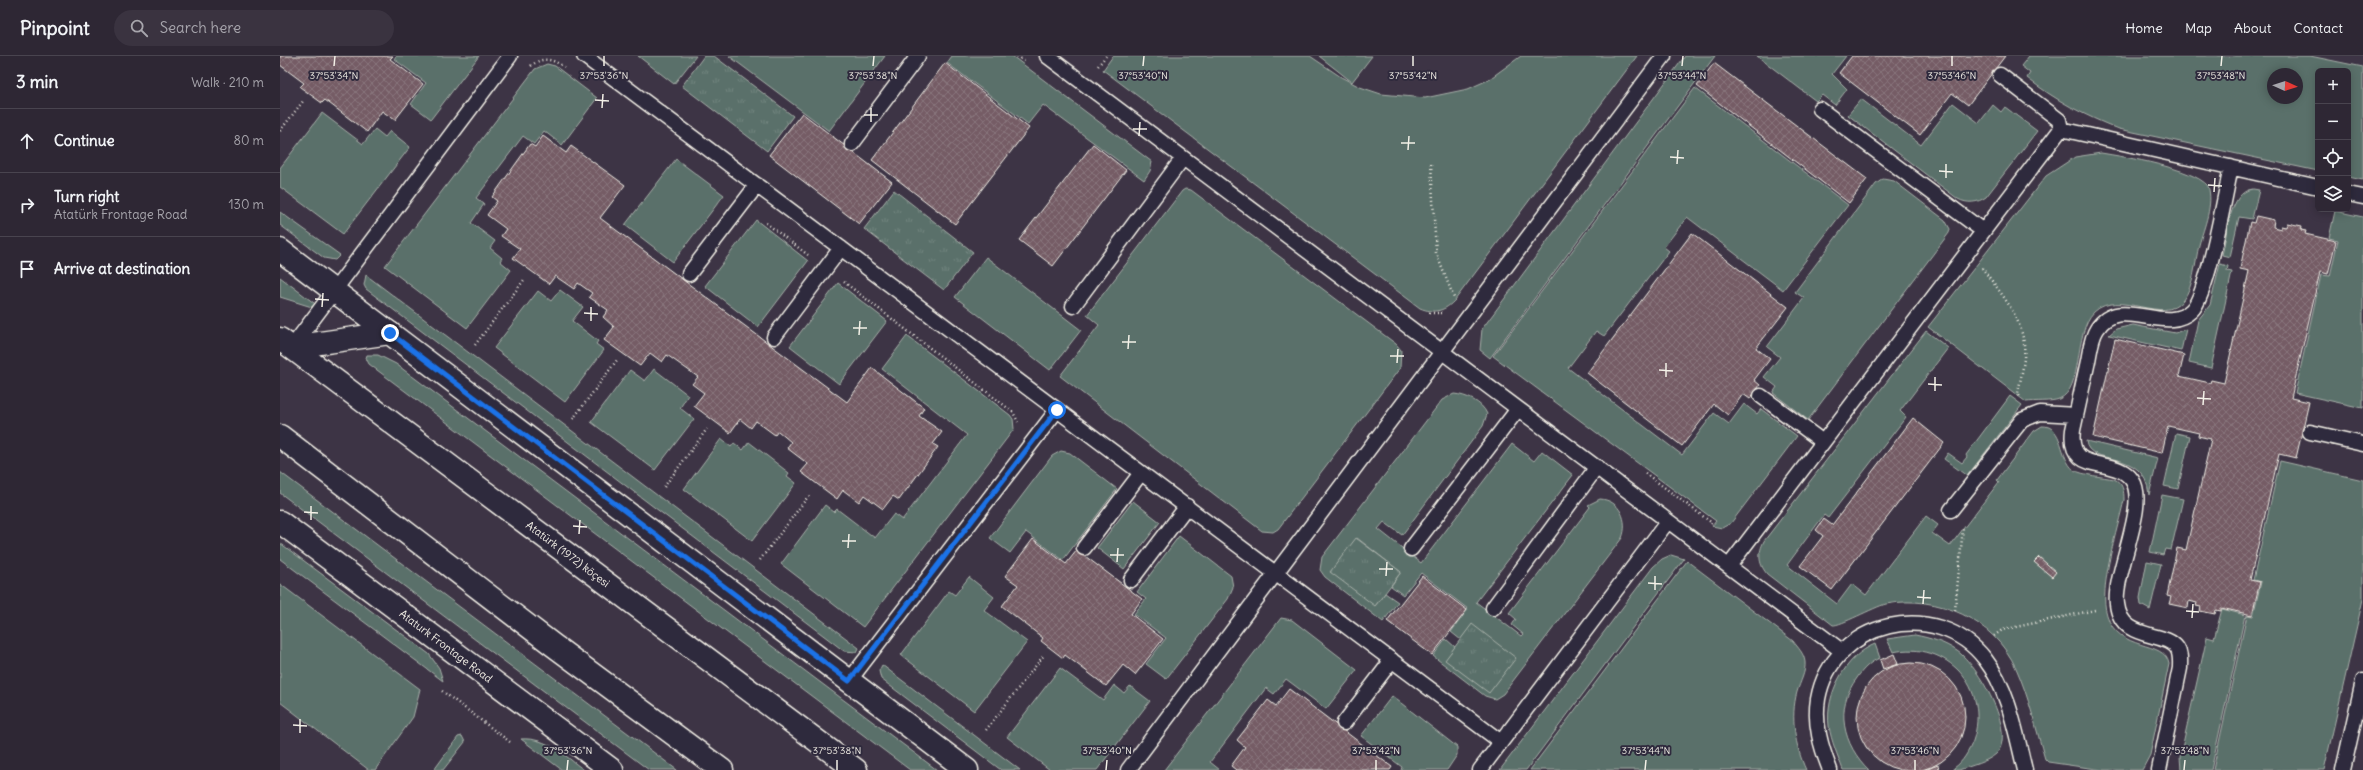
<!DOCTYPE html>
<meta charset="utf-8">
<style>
:root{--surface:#2e2734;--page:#3a3340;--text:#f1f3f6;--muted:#a7a5ac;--line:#49444f}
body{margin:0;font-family:Delius,sans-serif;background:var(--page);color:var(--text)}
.controls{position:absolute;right:12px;top:12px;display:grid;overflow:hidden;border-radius:6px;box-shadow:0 2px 10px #0003}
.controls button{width:36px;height:36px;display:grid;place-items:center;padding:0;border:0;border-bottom:1px solid var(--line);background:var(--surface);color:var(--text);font:20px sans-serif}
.compass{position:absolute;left:1987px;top:12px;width:36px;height:36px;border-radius:50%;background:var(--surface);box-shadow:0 2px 10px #0003;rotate:93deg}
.stop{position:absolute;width:12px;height:12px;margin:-9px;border:3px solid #1a73e8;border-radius:50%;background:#fff}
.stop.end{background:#1a73e8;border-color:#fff;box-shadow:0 1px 4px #0008}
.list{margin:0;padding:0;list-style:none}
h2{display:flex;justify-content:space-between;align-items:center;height:52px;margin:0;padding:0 16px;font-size:17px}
h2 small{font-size:13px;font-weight:400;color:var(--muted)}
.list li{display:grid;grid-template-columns:26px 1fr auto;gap:12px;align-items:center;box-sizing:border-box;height:64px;padding:0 16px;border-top:1px solid var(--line)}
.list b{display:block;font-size:15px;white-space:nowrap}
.list p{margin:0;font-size:13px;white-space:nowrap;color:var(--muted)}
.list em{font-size:13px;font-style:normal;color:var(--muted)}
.icon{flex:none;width:22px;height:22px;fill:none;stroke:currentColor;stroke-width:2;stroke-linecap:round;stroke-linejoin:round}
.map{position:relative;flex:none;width:2083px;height:714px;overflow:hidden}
header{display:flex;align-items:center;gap:24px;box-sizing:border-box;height:56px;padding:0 20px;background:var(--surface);border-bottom:1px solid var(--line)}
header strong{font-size:19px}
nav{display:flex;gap:22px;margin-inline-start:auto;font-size:14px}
.search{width:280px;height:36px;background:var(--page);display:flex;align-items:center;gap:10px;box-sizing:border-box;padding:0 14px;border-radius:22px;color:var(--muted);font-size:15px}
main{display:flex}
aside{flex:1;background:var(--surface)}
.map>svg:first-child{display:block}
</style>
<header>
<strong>Pinpoint</strong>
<div class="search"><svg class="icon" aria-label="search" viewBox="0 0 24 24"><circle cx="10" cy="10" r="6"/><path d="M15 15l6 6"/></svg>Search here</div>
<nav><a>Home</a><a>Map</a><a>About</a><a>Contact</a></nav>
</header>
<main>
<aside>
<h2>3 min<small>Walk · 210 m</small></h2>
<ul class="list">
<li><svg class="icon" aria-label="ahead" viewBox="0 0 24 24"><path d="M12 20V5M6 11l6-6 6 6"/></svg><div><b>Continue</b></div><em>80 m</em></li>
<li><svg class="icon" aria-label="right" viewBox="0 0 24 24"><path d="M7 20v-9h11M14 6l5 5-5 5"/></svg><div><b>Turn right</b><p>Atatürk Frontage Road</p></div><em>130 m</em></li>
<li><svg class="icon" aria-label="arrive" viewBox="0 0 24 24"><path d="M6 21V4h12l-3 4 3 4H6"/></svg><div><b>Arrive at destination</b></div></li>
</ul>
</aside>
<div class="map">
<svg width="2083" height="714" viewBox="0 0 2083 714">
<defs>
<pattern id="park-tufts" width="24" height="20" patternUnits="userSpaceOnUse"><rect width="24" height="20" fill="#5a706a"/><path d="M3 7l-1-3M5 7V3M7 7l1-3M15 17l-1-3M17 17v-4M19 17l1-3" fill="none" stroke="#72857f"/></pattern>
<pattern id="building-cross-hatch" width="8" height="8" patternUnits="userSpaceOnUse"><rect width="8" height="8" fill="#745c65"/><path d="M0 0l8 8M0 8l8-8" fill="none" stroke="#88747b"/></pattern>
</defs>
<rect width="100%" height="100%" fill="#3d3445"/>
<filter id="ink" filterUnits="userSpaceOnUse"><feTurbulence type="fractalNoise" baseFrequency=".025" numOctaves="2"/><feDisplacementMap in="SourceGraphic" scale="8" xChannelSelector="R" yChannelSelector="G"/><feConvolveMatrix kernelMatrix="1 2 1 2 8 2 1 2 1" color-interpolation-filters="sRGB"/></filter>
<g filter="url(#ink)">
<!-- grass -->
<path fill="#5a706a" stroke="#a7b0a9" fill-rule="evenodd" d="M116,0H199L151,63L131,48L146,27L114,3Z
M358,0H416L394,28Z
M449,0H605L549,75Z
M672,0H732L872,106L870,115L864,124L763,49L748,68L667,7Z
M833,0H1030L1061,21L1080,31L1101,38L1145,42L1188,33L1208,24L1241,0H1357L1175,244C1165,255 1154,258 1140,252L823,14Z
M1039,0H1092L1072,26Z
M1405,0H1435L1210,302L1200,294L1202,273Z
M1477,0H1566L1552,18L1567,33L1555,49L1542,39L1536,45Z
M1749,0H2030L2083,11V124L2068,121V15H2038V115L1839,73C1803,59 1777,45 1747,22L1750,17L1741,10ZM1993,18H2017V42H1993Z
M267,8L275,10L317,42L282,89L264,75L254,88L243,80L196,142L204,148L191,167L215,185L210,192L222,202L220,205L231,214L187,272L105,210L255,13Z
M1415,32L1568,149L1503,234L1407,161L1384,191L1389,195L1324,280L1316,275L1288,312L1402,399L1434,357L1449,368L1464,348L1477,358L1481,353L1517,380L1451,467L1442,472L1432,470L1436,465L1213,300Z
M1581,43L1641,89L1673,47L1699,67L1713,49L1721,56L1725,51L1757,75L1706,141C1698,147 1687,148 1678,143L1568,59Z
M42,57L83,88L95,73L105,81L110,75L130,91L63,178L0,131V112Z
M1821,97C1845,101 1913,112 1928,130C1934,148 1924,171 1919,189C1915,206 1914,230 1903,244C1884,270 1839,232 1814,256C1793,277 1804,333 1779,343C1772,346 1754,345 1746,346L1648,271L1766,120L1795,101Z
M396,103L444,139L393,206L345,169Z
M1603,123L1614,125L1665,164L1670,173L1669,177L1528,364L1493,337L1497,331L1484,321L1500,301L1487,291L1524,242L1515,236L1596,128Z
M905,133L911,134L1116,288L1121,294L1120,312L998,473L993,476L982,475L780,320L819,269L807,259L902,135Z
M1973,133L1979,134L1972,163L1959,161L1950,201L1942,199C1947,180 1949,135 1973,133Z
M2055,155L2083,161V352L2015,337L2041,219L2050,220L2058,184L2049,182Z
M0,156L60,199L55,204L44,202L0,169Z
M476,164L528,205L478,271L425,230Z
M706,201L801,274L770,314L675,241Z
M1940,208L1948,210L1947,215L1952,216L1931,312L1909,307L1918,264L1930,249Z
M86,219L579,592L577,596L564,595L86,233L84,229Z
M0,221L34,247L36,249L35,252L0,241Z
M558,227L607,265L559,328L510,290Z
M280,234L303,251L292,265L318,285L316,288L324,294L285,346L214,292L258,235L271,245Z
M1853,269L1895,277L1906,273L1901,295L1829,279L1836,273Z
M1646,275L1668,292L1620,355L1626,361L1548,462L1544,459L1507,509L1557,548L1572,528L1586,539L1646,460L1658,469L1652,477L1670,490L1719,426L1717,424L1754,375L1762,370C1784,369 1779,403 1794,414C1802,419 1824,421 1834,423C1843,427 1844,435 1844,444C1838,472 1818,532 1827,559C1838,597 1885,583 1889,608L1870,699L1862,714H1823L1768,706L1765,703C1756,673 1749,641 1736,612C1714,564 1658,538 1606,548C1594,551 1560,570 1553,569L1487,518C1478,507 1478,497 1484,485Z
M627,280L730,359L733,363L734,373L583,571L501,508L545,449L554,456L557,453L595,482L614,458L622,464L687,379L602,313Z
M87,299H98L116,308L657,714H630L89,308L86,302Z
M374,313L408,339L400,352L414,363L375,414L311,366L350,314L365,325Z
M1174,338C1186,339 1202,346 1207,358L1203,370L1122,479L1104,466L1098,473L1141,507L1232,388L1254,405L1262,395L1293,419L1196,546L1241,580L1243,578L1232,569L1236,563L1229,557L1310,451L1308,449L1320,443C1340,444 1349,465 1342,482L1223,638L1215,643L1205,640L1153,600L1166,583L1175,591L1166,604L1192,569L1181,584L1171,576L1188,553L1141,517L1123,539L1111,530L1121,516L1077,482L1095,550L1105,537L1118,546L1103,566L1045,521L1040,514L1042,501L1162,344Z
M1730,340L1742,349L1687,420L1664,403L1668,397L1682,407L1687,401L1686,399Z
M1896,377L1910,380L1898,433L1884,430Z
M441,383L451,391L454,387L463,394L469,386L509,417L507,420L516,427L472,485L404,433Z
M1806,385L1878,402L1869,439C1865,390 1808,412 1806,385Z
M781,395L790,397L837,433L783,504L746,476L730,497L710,482L772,400Z
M2000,405L2083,424V543L2044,714H1933L1967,559L1973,560L1981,526L1973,524Z
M0,416L397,714H369L0,437Z
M1882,439L1903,443L1891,494L1885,493L1883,499L1870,496Z
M853,445L880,466L844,513L817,492Z
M899,480L951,520L953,531L948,543L886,623L866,608L886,582L854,558L866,543L857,536Z
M0,487L149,598L159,612L163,625L0,503Z
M1391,499L1404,503L1246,714H1220L1373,511L1382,503Z
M1407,505L1513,585C1518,592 1524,597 1525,606C1526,616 1520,626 1517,636C1510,661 1515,690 1526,714H1250Z
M1867,505L1881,508L1870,554L1861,549L1860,542Z
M689,521L714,541L704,554L747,586L694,655L621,599L669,535L675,539Z
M0,528L140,633L133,661L95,714H89L0,646Z
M1942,553L1965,559L1931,714H1901L1900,701L1927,581L1934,583Z
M1001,562L1012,564L1077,614L1046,653L1006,623L994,638L986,632L930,706L940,714H884Z
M1635,579C1650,582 1664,586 1677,595C1697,608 1738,677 1716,698C1707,706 1690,710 1679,714H1675L1674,712C1683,706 1689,695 1693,685C1711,632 1667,584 1613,596L1607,583Z
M1595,588L1600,602C1591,605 1582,614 1577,622C1554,652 1563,689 1589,714H1563C1558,700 1551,685 1549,670C1545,639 1565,600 1595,588Z
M602,609L740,714H721L601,623L599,615Z
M780,612L823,644L834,629L844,637L850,630L870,645L817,714H770L727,681Z
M1112,640L1177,691V699L1167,714H1121L1122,711L1081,680Z
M182,680L185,686L163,714H154L178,681Z
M241,683C267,681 285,700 304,714H282Z"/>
<!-- park -->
<path fill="url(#park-tufts)" stroke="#a7b0a9" d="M424,0H434L513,60L487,95L402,30Z
M614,134L693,196L664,234L584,173Z
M1076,482L1121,516L1095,550L1050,516Z
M1192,568L1236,602L1209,637L1165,604Z"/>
<!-- building -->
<path fill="url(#building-cross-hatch)" stroke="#f4f1e8" d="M0,0H113L110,3L143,28L115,64L102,55L87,76L45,44L42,47L20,31L24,27L0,9Z
M1572,0H1725L1688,49L1672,37L1640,79L1559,17Z
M665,7L749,72L675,168L592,104Z
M1434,7L1587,123L1569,147L1417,30Z
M522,57L612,126L579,168L489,99Z
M263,80L286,97L291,90L345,129L320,162L567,346L592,312L644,352L639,360L662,376L653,388L658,391L619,444L613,440L603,453L584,439L579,446L563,434L557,443L521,416L528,408L507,392L511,386L498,375L495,379L476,365L471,372L460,363L450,377L414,350L424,337L412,328L418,321L387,299L382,306L370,297L360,310L324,284L334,271L323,261L328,254L309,241L312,237L298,227L294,233L275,220L269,228L233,202L240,193L221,180L226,173L207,159L217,145L212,141L250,88L255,91Z
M813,88L846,114L773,210L739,184Z
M1976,160L1994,164L1993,171L2001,173V170L2006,171L2007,167L2022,170L2021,174L2026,175L2025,178L2056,185L2048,218L2040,216L2011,342L2029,346L2016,402L1999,398L1970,524L1980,526L1972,559L1941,552V555L1936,554L1935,558L1920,555L1921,551L1916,550L1917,547L1909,545L1908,552L1889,548L1891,541L1887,540L1897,492L1906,494L1931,383L1918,380L1919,377L1888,370L1882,397L1813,381L1835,283L1904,299L1899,320L1930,327L1931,324L1944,327L1969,215L1960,213L1970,166L1974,167Z
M1412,177L1508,251L1476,292L1490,303L1474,324L1480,329L1470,343L1463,338L1448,359L1434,348L1402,390L1307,317Z
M1633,362L1664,387L1552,534L1520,510L1543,480L1536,474L1544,463L1552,469Z
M753,483L786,508L797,494L862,543L851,558L883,583L855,619L843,609L826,630L785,599L783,602L761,585L763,582L722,550L738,529L725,520Z
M1759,501L1776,516L1772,521L1754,506Z
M1142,520L1187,554L1152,599L1107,565Z
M1614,598L1618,608L1603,613L1600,604Z
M1577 661a54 54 0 1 1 108 0a54 54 0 1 1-108 0Z
M1009,633L1112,711L1110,714H956L951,710L965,691L957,684L988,644L996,650Z
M1658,709L1659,714H1645Z"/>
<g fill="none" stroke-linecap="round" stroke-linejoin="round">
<defs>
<path id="service" d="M304,0L1221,686
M767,0L1563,596
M1720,19L1779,64L1781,73
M1540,53L1703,175
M572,88L638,0
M2068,138L2083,141
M409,218L477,129
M793,250L903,102
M494,281L561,192
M12,291L230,0
M1481,340L1543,386
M2030,376L2083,388
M1671,454L1742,364L1760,357L1796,359
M804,492L861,417
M1131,493L1238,353
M1449,510L1781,73L2038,131
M851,524L907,450
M1213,552L1317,411
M569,625L777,354
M1064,667L1112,604
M848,714L1384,0
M1200,714L1388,465
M1550,714C1541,691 1534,668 1538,643C1552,564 1657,541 1705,603C1729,634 1736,678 1745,714
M1879,714L1900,612C1900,605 1901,598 1897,592C1885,574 1841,586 1837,548C1833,518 1869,448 1852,424C1835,399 1787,421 1793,374C1798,351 1803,328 1808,305C1810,295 1811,282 1817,273C1840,237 1885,281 1912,254C1928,238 1945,139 1951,111
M2063,714L2083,625"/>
<path id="minor" d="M0,194L687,714
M0,466L332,714"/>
<path id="secondary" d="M0,283L576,714
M12,291L110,277
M0,380L273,589L442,714"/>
</defs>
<!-- service casing -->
<use href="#service" stroke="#f4f1e8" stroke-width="17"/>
<!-- minor casing -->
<use href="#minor" stroke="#f4f1e8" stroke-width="25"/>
<!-- secondary casing -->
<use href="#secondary" stroke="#f4f1e8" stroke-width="25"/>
<!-- path -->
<path stroke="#f4f1e8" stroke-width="2.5" stroke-dasharray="1 3" stroke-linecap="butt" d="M737,0L744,5
M251,10C262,0 273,3 284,11
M818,10L826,0
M0,75L24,44
M1151,108L1156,197L1174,242
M486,167L528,199
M1702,212C1717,232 1738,256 1743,282C1747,299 1741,320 1738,337L1740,341
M564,226L733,356L738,366
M1149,257H1162
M195,289L244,224
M293,363L337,304
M1365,417L1432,467L1430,470
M384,431L427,373
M480,504L530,438
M1675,554L1683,472
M1714,580L1722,574L1815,554
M162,635L230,686
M706,674L764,599"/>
<!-- service -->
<use href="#service" stroke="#2f2a3d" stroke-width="14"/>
<!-- minor -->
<use href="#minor" stroke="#2f2a3d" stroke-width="22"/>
<!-- secondary -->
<use href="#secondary" stroke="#2f2a3d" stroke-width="22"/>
</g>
</g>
<g fill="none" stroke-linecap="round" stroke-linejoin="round" filter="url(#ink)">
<!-- route -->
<path stroke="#1a73e8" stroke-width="5" d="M110,277L569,625L777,354"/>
</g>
<!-- ticks -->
<path fill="none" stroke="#f4f1e8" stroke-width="1.5" d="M54,10L55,0M324,10V0M593,10L594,0M863,10L864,0M1133,10V0M1402,10L1403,0M1672,10V0M1941,10L1942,0M315,44L329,45M322,52L323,38M584,59H598M591,66V52M853,73H867M859,80L860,66M1121,87H1135M1128,94L1129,80M1390,101L1404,102M1397,108L1398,94M1659,115L1673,116M1666,122V108M1928,129L1942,130M1934,136L1935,122M35,243L49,244M42,251L43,237M304,257L318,258M311,265V251M573,272H587M579,279L580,265M842,286H856M848,293L849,279M1110,300H1124M1117,307L1118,293M1379,314L1393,315M1386,321V307M1648,328L1662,329M1655,335V321M1917,342L1931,343M1923,349L1924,335M24,456L38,457M31,464V450M293,470L307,471M299,478L300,464M562,485H576M568,492L569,478M830,499H844M837,506L838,492M1099,513H1113M1106,520L1107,506M1368,527L1382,528M1375,534V520M1637,541L1651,542M1643,548L1644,534M1906,555L1919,556M1912,562L1913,548M13,669L27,670M20,677V663M287,714L288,704M557,714V704M826,714L827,704M1096,714V704M1365,714L1366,704M1635,714V704M1904,714L1905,704"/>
<g text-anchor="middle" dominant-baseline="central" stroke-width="4" stroke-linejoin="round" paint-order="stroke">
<!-- street labels -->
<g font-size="11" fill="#f4f1e8" stroke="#2f2a3d">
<text transform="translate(288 498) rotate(37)">Atatürk (1972) köçesi</text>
<text transform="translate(166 590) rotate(37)">Ataturk Frontage Road</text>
</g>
</g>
<g font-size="10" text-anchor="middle" fill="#f4f1e8" stroke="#2f2a3d" stroke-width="4" stroke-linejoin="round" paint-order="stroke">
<text x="54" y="23">37°53'34"N</text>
<text x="324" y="23">37°53'36"N</text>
<text x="593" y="23">37°53'38"N</text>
<text x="863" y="23">37°53'40"N</text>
<text x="1133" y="23">37°53'42"N</text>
<text x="1402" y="23">37°53'44"N</text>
<text x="1672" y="23">37°53'46"N</text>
<text x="1941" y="23">37°53'48"N</text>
<text x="288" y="698">37°53'36"N</text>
<text x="557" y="698">37°53'38"N</text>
<text x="827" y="698">37°53'40"N</text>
<text x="1096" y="698">37°53'42"N</text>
<text x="1366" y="698">37°53'44"N</text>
<text x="1635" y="698">37°53'46"N</text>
<text x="1905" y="698">37°53'48"N</text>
</g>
</svg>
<div class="controls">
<button>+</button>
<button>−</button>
<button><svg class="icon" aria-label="locate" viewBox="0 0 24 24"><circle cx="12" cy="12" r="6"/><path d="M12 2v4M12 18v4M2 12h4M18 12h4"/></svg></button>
<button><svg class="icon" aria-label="layers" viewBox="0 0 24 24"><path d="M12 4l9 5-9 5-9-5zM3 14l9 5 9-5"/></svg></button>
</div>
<svg class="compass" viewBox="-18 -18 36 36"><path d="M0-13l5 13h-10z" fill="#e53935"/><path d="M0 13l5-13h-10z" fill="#a7a5ac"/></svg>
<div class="stop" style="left:777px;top:354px"></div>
<div class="stop end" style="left:110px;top:277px"></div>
</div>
</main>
